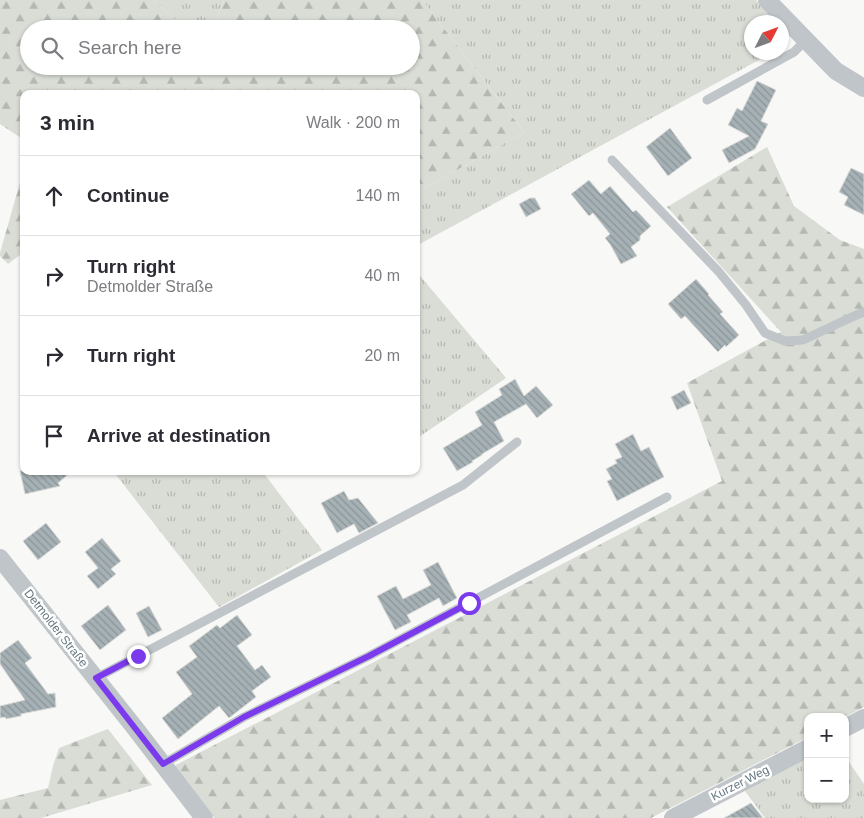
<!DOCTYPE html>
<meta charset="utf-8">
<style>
:root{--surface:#fff;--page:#f2f2f3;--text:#2b2b33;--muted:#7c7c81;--line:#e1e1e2}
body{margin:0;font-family:Arial,sans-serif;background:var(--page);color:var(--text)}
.controls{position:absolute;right:15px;bottom:15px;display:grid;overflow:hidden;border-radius:10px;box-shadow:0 1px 4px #0004}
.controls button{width:45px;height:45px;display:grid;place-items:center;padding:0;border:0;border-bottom:1px solid var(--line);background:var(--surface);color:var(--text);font:25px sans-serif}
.compass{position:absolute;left:744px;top:15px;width:45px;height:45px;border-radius:50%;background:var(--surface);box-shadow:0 1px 4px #0004;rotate:48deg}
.stop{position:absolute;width:15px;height:15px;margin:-11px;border:4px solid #7c3aed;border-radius:50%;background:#fff}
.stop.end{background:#7c3aed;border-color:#fff;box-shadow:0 1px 5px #0008}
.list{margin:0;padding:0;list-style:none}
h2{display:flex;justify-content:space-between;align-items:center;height:65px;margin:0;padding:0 20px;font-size:21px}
h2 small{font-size:16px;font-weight:400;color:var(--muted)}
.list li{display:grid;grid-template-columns:32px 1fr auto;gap:15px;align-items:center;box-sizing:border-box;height:80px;padding:0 20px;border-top:1px solid var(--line)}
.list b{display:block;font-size:19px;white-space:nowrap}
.list p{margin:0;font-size:16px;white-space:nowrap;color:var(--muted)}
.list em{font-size:16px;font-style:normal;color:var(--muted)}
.icon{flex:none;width:28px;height:28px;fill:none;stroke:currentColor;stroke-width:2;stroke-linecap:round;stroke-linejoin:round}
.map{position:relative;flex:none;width:864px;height:818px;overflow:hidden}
.search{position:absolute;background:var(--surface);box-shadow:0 1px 4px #0004;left:20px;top:20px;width:400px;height:55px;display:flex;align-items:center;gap:12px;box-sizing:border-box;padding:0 18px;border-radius:28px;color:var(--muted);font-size:19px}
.panel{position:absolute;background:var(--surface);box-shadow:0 1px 4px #0004;left:20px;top:90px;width:400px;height:385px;border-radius:10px}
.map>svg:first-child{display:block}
</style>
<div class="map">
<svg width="864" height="818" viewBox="0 0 864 818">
<defs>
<pattern id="grass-tufts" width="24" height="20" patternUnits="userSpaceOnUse" patternTransform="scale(1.25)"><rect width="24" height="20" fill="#d9ddd5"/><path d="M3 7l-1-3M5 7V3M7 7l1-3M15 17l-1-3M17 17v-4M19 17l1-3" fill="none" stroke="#b4b8b2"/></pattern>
<pattern id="forest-firs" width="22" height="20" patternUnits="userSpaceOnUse" patternTransform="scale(1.25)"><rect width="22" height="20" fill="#d9ddd5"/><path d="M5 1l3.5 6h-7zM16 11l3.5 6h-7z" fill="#b4b8b2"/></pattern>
<pattern id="building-back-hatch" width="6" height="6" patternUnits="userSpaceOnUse" patternTransform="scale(1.25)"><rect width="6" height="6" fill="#a6b1b5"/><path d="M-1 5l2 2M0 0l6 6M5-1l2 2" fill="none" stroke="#8b9598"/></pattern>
</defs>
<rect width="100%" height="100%" fill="#f8f8f6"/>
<!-- grass -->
<path fill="url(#grass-tufts)" d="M153,0H224L213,29H186Z
M422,0H756L778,22H752V52L772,53L416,246V193L524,132Z
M416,271L506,378L416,439Z
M113,471H262L322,550L219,607Z
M808,753V799H845V756L864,784V818H765L742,787Z"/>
<!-- forest -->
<path fill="url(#forest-firs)" d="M0,0H153L186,29H29V66H411V29H213L224,0H422L524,132L416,193V94H24V140L0,124Z
M767,147L794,206L840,240L864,249V707L845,717H808V737L651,818H215L174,766L722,481L687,383L781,332L667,207Z
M24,168V252L8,264L0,256V253Z
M108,729L152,785L41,818H0V800L48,788L53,766L59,748Z"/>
<!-- building -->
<path fill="url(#building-back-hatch)" stroke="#dadad8" d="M757,81L776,90L761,121L768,124L755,149L729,163L722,150L749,136L728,125L737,108L742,111Z
M670,128L692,158L668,176L646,147Z
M851,168L864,174V215L844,205L848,197L839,192Z
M589,180L601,194L610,186L633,212L636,210L651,226L640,236V240L631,247L637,256L621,264L610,244L605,238L610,234L593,213L589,216L571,194Z
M530,198H535L541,209L526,217L519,204Z
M696,279L709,294L708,295L723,312L720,314L739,335L726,347L725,345L718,352L685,316L681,319L668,304Z
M515,379L524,396L536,386L553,405L537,418L526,404L494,422L504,441L482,454V455L472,461L473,462L457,471L443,448L482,425L475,412L502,395L499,389Z
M684,390L691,403L677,410L671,397Z
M633,434L641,451L649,447L664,477L617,501L607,481L612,479L606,469L617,463L615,460L622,457L615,444Z
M20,471H72L58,483L60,486L25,494Z
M344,491L349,500L358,498L378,523L359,533L354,524L337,533L321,503Z
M46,523L61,542L38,560L23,541Z
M102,538L121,561L111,569L116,574L98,589L87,576L98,568L85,552Z
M438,562L457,598L443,606L439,598L407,615L411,622L395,630L377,596L396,586L403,599L431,585L423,570Z
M108,605L126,630L100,650L81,626Z
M149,606L162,630L148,637L136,613Z
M237,615L252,635L237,646L255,670L262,665L271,677L252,691L256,697L229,718L219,706L178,739L162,718L192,694L176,672L197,657L189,646L217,625L220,628Z
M18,640L32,658L25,663L48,694L55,693L56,707L21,714V716L6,719L5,717L0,718V706L25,700L0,664V653Z
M751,803L763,818H724Z"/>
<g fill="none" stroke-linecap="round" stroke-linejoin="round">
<!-- lane -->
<path stroke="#bfc5c8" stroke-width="9" d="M707,100L794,52L806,40
M612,160L719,272L746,305L765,333L785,341L803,340L852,317L864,312
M96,678L463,485L517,442
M163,764L244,717L369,656L667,497"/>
<!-- street -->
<path stroke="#bfc5c8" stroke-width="18" d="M767,0L836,71L864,88
M0,558L135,728L204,818
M845,728L864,718
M673,818L808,748"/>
</g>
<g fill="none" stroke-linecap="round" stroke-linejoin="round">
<!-- route -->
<path stroke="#7c3aed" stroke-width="6" d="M138,656L96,678L163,764L244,717L369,656L469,603"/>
</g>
<g text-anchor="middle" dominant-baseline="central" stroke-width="5" stroke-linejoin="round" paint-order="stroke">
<!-- street labels -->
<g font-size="12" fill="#647780" stroke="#fff">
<text transform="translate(56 628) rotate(52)">Detmolder Straße</text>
<text transform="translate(740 783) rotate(-27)">Kurzer Weg</text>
</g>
</g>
</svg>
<div class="controls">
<button>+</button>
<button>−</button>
</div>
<svg class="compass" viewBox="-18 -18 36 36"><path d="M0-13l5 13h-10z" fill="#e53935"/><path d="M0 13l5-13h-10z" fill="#7c7c81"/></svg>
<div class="stop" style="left:469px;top:603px"></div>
<div class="stop end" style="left:138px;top:656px"></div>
<div class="search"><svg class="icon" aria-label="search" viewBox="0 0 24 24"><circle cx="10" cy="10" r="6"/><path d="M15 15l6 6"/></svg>Search here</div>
<section class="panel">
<h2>3 min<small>Walk · 200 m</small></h2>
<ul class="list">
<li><svg class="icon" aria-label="ahead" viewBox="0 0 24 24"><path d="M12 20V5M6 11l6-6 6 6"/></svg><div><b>Continue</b></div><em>140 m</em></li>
<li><svg class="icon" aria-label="right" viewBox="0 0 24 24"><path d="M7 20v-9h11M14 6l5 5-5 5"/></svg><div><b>Turn right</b><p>Detmolder Straße</p></div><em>40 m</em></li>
<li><svg class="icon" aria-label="right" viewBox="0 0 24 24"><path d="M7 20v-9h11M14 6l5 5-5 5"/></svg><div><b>Turn right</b></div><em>20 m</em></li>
<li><svg class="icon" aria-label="arrive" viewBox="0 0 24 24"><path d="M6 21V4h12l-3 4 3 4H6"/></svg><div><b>Arrive at destination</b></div></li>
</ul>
</section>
</div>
